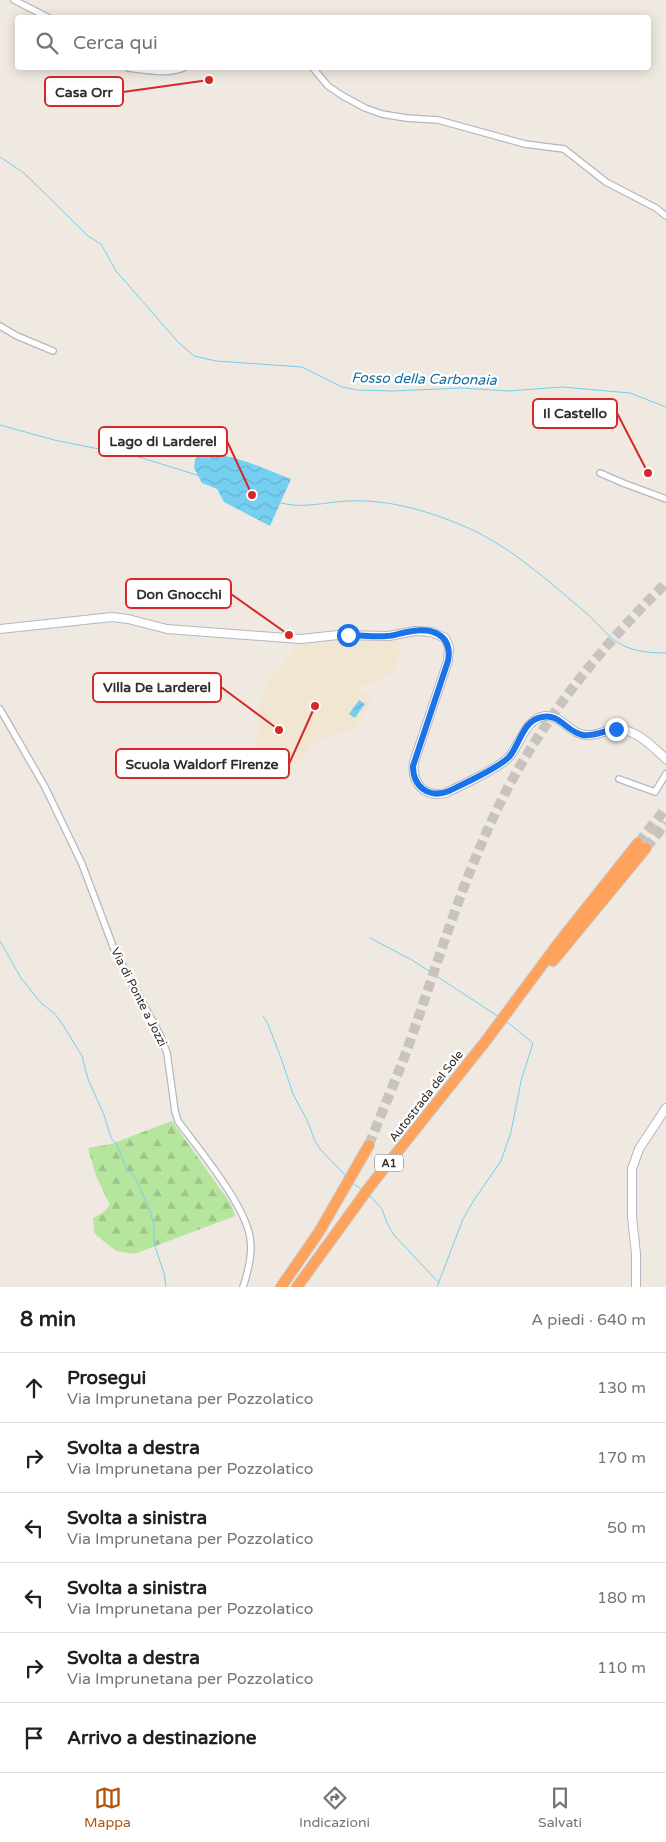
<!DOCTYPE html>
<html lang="it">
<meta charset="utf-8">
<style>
:root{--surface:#fff;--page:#f6f6f6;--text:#202124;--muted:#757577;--line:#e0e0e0;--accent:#b45309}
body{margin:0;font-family:"Varela Round",sans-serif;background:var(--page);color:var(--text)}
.stop{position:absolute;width:15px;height:15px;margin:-11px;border:4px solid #1a73e8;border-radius:50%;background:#fff}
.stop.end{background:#1a73e8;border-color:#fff;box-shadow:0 1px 5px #0008}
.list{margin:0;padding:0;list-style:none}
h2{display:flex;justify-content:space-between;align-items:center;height:65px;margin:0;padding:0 20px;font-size:21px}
h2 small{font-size:16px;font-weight:400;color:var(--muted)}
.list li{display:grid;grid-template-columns:32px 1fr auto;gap:15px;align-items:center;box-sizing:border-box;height:70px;padding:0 20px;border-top:1px solid var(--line)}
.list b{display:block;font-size:19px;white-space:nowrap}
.list p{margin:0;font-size:16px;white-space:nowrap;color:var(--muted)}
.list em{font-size:16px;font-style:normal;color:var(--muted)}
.icon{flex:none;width:28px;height:28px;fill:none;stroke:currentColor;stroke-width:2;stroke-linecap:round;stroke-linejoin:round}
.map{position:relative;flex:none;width:666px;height:1287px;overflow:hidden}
.search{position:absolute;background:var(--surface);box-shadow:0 2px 12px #0003;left:15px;right:15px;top:15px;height:55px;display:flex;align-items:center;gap:12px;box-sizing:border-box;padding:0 18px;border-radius:5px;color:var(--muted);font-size:19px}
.sheet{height:485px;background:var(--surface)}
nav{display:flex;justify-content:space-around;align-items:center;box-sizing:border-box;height:70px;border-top:1px solid var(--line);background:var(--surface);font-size:14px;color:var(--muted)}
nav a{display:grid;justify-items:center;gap:2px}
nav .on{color:var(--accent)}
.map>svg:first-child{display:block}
</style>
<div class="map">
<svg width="666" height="1287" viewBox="0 0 666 1287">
<defs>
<pattern id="forest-firs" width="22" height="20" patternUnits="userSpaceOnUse" patternTransform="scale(1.25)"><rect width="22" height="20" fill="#b6e59e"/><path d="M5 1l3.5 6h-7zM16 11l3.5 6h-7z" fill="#9dc588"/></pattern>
<pattern id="water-waves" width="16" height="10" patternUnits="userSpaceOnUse" patternTransform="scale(1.25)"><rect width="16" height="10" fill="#75cff0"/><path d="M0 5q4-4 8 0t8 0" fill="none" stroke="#66b2ce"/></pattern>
</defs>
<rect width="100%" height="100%" fill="#efe9e1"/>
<!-- education -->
<path fill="#f0e6d1" d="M327,637L402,639L396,669L377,683L361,685L359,689L372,700L355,729L317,740L291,769L273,772L253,765L254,744L260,730L259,712L268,679L303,641Z"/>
<!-- forest -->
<path fill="url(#forest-firs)" d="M172,1121L231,1204L235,1216L134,1254L116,1251L94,1233L93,1218L104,1212L110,1205L96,1176L88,1148L111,1144Z"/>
<!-- water -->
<path fill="url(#water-waves)" d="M203,453C233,454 263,468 291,479L270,526L224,502L217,489L202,483L194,468L195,459Z
M359,700L365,704L355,718L349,714Z"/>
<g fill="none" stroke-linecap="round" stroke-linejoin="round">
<!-- stream -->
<path stroke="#75cff0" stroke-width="1" d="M0,157L24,173L88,236L101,244L116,271L178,342L194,356L216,361L302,367L342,387L357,390L393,391L461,388L508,391L562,387L630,393L666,407
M0,425L54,440L139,457L200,476
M281,503C303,509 325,502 348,501C388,499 429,511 466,527C510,546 548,581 585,612C599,624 611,642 629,648C640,652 654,653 666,653
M370,938L412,960L499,1017
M0,941L21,978L41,1003L55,1014L63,1025L82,1056L88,1079L104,1115L111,1138L117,1145L126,1168L136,1179L150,1211L154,1226V1244L164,1273L166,1287
M263,1016L268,1024L282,1061L293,1094L307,1120L315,1141L320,1149L345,1175
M353,1183L362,1190
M369,1195L382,1209L387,1223L394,1235L439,1283
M437,1287L463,1219L474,1200L501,1161L511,1132L521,1081L533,1043L507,1022"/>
<!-- motorway-tunnel -->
<path stroke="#c8c4bd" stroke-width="10" stroke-dasharray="10 5" stroke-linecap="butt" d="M638,843L666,808
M646,848L666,823
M369,1145C381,1114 395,1082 407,1050C441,955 469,854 520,766C560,698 610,638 666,583"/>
<defs>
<path id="minor" d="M14,0L49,18
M128,68C146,70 165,75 183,68
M313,68L328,86L343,96L365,108L382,114L406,118L438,120L525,144L564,149L606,182L656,208L666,216
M0,326L17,336L53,351
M600,473L623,483L666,499
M0,709L45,787L82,864L114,949L160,1035L167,1053L175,1111L178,1121C198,1148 246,1206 250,1238C253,1254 248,1272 243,1287
M619,779L655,792L666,774"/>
<path id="secondary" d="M0,629L112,617L128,619L167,629L301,639L338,635L389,636L415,631L432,632L445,638L449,647L448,661L414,762C411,782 424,798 445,793C459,787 498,768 508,758C521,745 524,719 545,716C563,715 570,736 589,735C598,735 606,730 615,729C635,728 652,746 666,759
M636,1287V1254L632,1217V1169L639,1149L666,1108"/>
<path id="motorway" d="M553,961L646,848
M281,1287L319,1232L369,1145
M297,1287L371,1185L485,1042L560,941L638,843"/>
</defs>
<!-- minor casing -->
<use href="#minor" stroke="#b4b7c1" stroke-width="8"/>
<!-- secondary casing -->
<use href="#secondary" stroke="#b4b7c1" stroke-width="10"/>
<!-- motorway casing -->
<use href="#motorway" stroke="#c9c9c9" stroke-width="12"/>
<!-- minor -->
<use href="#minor" stroke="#fff" stroke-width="5.5"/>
<!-- secondary -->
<use href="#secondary" stroke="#fff" stroke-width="8"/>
<!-- motorway -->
<use href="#motorway" stroke="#ffa35c" stroke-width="10"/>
</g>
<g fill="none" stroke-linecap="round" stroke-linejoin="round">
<!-- route -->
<path stroke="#1a73e8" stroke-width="6" d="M348,635C361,635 374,637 387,636C394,636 400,633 407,632C430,627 453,633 448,661L413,766C413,787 429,799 449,791C465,783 497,769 509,757C520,744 523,720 542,717C560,713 566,732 583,735C594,737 605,730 616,729"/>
</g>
<g text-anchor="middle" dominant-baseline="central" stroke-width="4.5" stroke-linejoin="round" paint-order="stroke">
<!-- shield labels -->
<rect fill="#fff" stroke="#6d6d6d" stroke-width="1" x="375" y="1154.5" width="28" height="17" rx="4"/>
<g font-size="11" font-weight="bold" fill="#2e2e2e">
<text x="389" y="1163">A1</text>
</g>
<!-- street labels -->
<g font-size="12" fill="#2e2e2e" stroke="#fff">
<text transform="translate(139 997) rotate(63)">Via di Ponte a Jozzi</text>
<text transform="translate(426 1096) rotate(-52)">Autostrada del Sole</text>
</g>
<!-- water labels -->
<g font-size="14" font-style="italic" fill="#0d6fa3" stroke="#fff">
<text transform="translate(424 379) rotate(1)">Fosso della Carbonaia</text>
</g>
</g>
<!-- callouts -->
<path fill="none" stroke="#d62828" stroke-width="2" d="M209 80L123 92M648 473L617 413M252 495L227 441M289 635L231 594M279 730L221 687M315 706L289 764"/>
<g fill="#d62828" stroke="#fff" stroke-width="2">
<circle cx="209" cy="80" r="5"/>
<circle cx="648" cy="473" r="5"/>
<circle cx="252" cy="495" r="5"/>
<circle cx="289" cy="635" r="5"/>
<circle cx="279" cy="730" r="5"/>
<circle cx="315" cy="706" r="5"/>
</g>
<g fill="#fff" stroke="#d62828" stroke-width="2">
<rect x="45" y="77" width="78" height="29" rx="5"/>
<rect x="533" y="399" width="84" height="29" rx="5"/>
<rect x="99" y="427" width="128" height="29" rx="5"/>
<rect x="126" y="579" width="105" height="29" rx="5"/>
<rect x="93" y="673" width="128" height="29" rx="5"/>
<rect x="116" y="749" width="173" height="29" rx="5"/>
</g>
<g font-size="14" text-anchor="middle" font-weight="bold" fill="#2e2e2e">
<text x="84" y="97">Casa Orr</text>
<text x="575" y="418">Il Castello</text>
<text x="163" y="446">Lago di Larderel</text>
<text x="179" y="599">Don Gnocchi</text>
<text x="157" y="692">Villa De Larderel</text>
<text x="202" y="769">Scuola Waldorf Firenze</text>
</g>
</svg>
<div class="stop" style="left:348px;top:635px"></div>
<div class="stop end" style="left:616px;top:729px"></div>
<div class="search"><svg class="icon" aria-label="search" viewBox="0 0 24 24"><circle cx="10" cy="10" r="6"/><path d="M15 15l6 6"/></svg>Cerca qui</div>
</div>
<section class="sheet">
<h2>8 min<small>A piedi · 640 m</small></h2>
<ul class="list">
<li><svg class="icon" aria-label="ahead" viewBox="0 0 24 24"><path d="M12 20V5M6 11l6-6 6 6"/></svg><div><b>Prosegui</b><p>Via Imprunetana per Pozzolatico</p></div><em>130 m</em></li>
<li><svg class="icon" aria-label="right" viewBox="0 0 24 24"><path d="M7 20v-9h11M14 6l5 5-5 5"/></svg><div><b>Svolta a destra</b><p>Via Imprunetana per Pozzolatico</p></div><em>170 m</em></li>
<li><svg class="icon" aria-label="left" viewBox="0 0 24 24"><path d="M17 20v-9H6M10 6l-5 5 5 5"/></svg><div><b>Svolta a sinistra</b><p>Via Imprunetana per Pozzolatico</p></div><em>50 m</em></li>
<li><svg class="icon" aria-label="left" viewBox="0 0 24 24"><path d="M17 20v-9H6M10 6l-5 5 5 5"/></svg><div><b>Svolta a sinistra</b><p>Via Imprunetana per Pozzolatico</p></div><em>180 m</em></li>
<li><svg class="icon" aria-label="right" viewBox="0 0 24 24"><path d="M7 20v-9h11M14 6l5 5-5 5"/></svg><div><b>Svolta a destra</b><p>Via Imprunetana per Pozzolatico</p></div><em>110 m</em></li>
<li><svg class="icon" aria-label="arrive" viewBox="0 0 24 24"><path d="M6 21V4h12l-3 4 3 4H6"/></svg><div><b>Arrivo a destinazione</b></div></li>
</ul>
</section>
<nav>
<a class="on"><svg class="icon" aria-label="map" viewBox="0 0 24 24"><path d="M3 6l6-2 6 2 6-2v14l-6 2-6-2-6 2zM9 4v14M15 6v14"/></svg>Mappa</a>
<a><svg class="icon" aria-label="directions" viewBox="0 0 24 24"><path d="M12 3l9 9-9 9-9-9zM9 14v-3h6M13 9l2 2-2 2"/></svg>Indicazioni</a>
<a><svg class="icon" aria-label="saved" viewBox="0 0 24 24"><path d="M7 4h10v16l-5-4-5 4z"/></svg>Salvati</a>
</nav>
